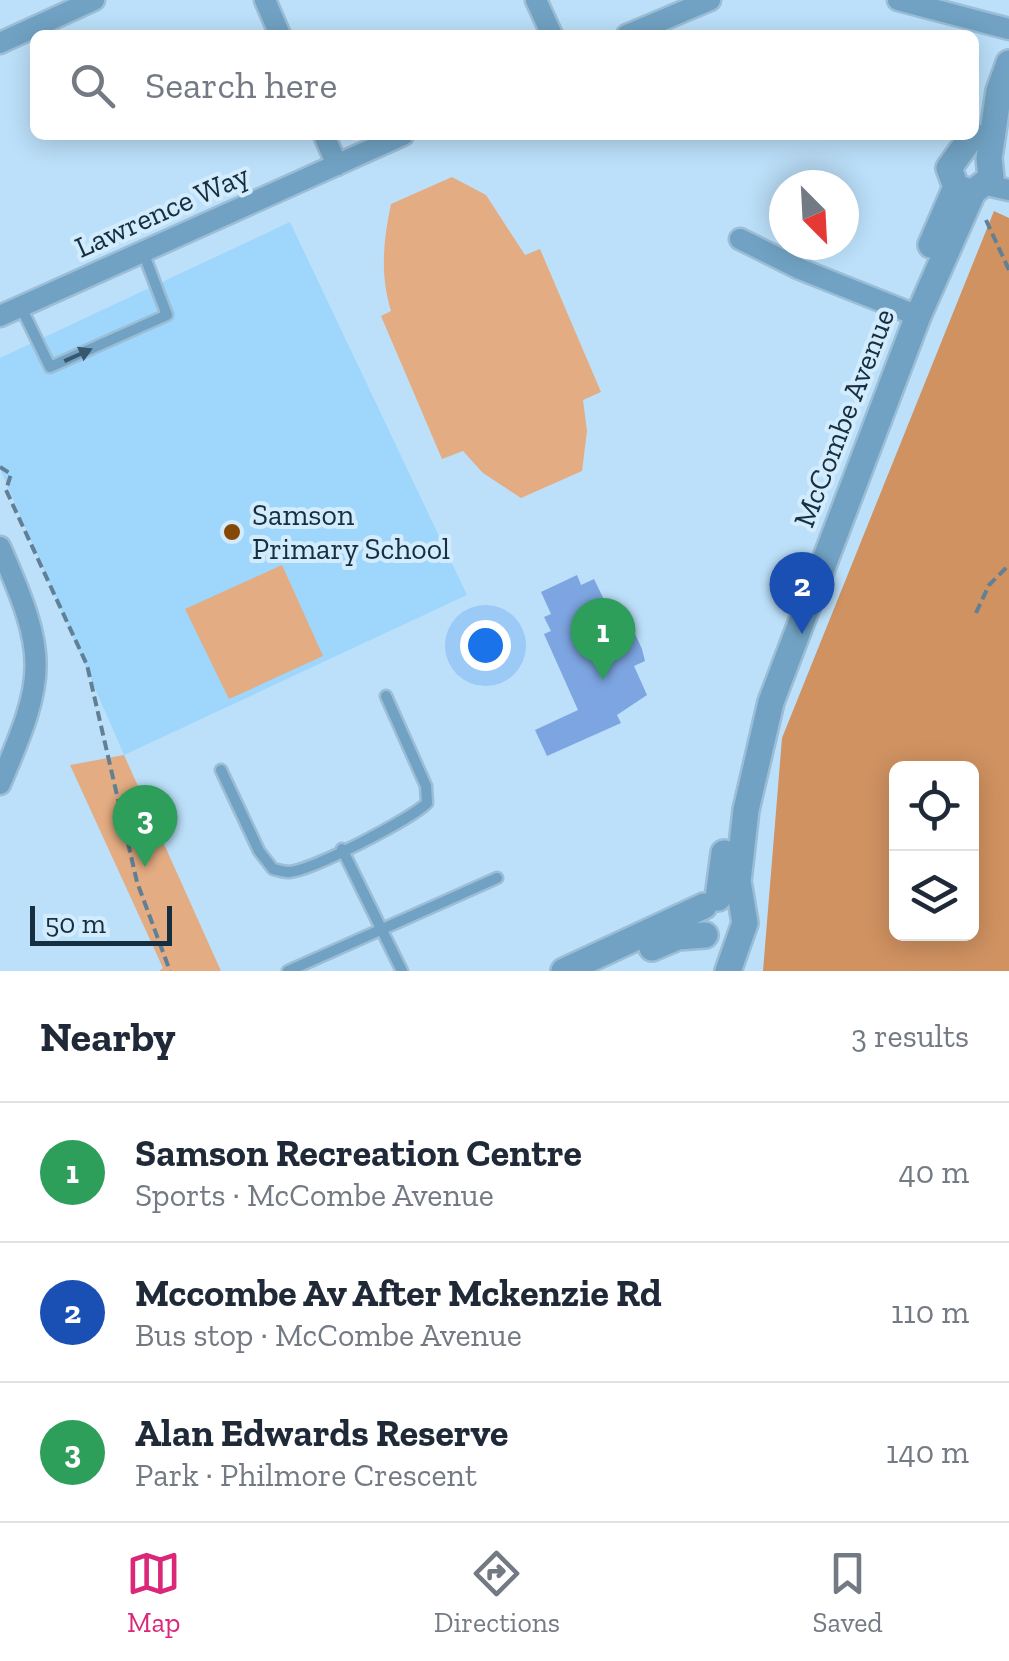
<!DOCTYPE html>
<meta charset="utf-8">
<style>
:root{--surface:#fff;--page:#f2f2f3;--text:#1f2937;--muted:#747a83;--line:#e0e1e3;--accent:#db2777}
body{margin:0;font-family:"Zilla Slab",serif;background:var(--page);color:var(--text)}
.controls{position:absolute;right:30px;bottom:30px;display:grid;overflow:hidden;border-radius:15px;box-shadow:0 5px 25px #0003}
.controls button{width:90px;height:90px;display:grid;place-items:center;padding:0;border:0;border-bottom:2px solid var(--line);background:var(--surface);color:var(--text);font:50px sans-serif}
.compass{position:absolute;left:769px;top:170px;width:90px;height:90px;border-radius:50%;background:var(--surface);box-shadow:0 5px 25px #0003;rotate:156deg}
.scale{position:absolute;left:30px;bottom:25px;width:142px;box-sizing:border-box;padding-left:10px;border:5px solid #162f40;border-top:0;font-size:28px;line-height:35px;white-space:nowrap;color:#162f40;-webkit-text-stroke:8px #d3ecfd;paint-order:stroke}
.you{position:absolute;left:485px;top:645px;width:35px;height:35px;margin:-25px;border:8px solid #fff;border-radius:50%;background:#1a73e8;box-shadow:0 0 0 15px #1a73e833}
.badge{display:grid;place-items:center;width:65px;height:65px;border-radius:50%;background:var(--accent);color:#fff;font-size:32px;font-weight:700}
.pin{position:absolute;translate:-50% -82px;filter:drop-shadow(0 2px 5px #0008)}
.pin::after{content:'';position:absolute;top:52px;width:35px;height:30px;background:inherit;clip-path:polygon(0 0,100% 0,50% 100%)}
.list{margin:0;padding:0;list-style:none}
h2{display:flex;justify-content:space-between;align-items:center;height:130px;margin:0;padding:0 40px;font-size:42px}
h2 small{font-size:32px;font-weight:400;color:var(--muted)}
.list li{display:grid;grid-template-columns:65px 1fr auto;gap:30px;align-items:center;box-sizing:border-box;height:140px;padding:0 40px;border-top:2px solid var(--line)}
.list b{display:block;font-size:38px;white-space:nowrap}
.list p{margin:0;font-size:32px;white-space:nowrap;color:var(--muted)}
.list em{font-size:32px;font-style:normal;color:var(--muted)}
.icon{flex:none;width:55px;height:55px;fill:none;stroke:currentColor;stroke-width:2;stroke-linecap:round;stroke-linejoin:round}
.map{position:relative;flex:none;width:1009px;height:971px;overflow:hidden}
.search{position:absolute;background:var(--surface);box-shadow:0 5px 25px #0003;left:30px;right:30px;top:30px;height:110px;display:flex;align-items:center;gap:25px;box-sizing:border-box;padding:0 35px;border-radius:15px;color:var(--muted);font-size:38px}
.sheet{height:550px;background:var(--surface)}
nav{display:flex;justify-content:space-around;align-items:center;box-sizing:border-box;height:140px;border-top:2px solid var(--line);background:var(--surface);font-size:28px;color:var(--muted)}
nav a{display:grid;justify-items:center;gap:5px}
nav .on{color:var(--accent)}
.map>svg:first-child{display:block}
</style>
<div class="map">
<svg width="1009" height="971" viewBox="0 0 1009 971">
<rect width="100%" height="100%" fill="#bce0fa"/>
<!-- built -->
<path fill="#9ed6fc" d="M290,222L467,595L124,755L0,469V358Z"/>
<!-- green -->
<path fill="#e3ac82" d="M452,177L486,195L525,255L540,249L601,392L583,400L587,431L582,471L521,498L483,473L463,451L442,459L381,316L391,311C380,274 383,242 391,204Z
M282,565L323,656L229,699L185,609Z
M124,755L221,971H159L163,968L70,765Z"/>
<!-- forest -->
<path fill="#d09261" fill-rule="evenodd" d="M994,211L1009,218V971H763L782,738ZM896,768H972V934H896Z"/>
<!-- building -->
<path fill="#7da5e1" d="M577,575L581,585L594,579L607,606L617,601L625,612L642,649L645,661L634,666L647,695L617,715L621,723L547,756L535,730L578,710L544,634L551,631L544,617L551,614L541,592Z"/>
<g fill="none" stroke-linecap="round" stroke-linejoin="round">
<defs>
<path id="service" d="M21,307L50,367L167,315L143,252
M221,770L259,851L273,869C278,870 284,872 289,872C311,871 411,819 427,803L426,786L386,696
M342,849L402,971
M288,971L497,878"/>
<path id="minor" d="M265,0L280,35
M536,0L552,35
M898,0L1009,29
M627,35L710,0
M0,43L94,0
M324,135L337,165
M987,185L1009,190
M740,239L800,269L918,316
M0,316L403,135
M0,547C48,656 47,675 0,784"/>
<path id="tertiary" d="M968,191L956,187L949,168L973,135
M931,245L956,187
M718,898L724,853
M652,948L678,937L705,935
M564,971L704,906
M728,971L745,923L738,881L746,810L771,702L918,316L973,192L991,178L989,158L999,91L1009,63"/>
</defs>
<!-- service casing -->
<use href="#service" stroke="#9bbdd5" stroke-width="15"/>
<!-- minor casing -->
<use href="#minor" stroke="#9bbdd5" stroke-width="25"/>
<!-- tertiary casing -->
<use href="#tertiary" stroke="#9bbdd5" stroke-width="30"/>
<!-- path -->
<path stroke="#628095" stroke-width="4" stroke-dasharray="10 5" stroke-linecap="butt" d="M986,220L1009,270
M0,467L11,474L6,490L87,665L137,882L170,971
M976,613L989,585L1009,565"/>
<!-- service -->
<use href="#service" stroke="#71a2c3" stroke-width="10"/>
<!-- minor -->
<use href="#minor" stroke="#71a2c3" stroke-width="20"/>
<!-- tertiary -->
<use href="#tertiary" stroke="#71a2c3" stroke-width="25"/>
</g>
<!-- one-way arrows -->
<defs><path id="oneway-solid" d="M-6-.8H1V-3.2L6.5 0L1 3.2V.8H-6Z" transform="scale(2.5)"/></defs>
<use fill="#36576e" href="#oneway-solid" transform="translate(78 355) rotate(-24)"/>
<!-- markers -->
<circle fill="#854807" stroke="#d3ecfd" stroke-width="4" cx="232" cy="532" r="10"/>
<g text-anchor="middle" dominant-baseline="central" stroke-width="8" stroke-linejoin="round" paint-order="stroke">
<!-- street labels -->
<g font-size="30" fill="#162f40" stroke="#d3ecfd">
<text transform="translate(162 211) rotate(-24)">Lawrence Way</text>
<text transform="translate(844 418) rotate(-69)">McCombe Avenue</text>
</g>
<!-- poi labels -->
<g font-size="30" fill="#162f40" stroke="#d3ecfd" text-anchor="start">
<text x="252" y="515">Samson<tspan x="252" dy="34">Primary School</tspan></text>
</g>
</g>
</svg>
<div class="controls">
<button><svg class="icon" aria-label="locate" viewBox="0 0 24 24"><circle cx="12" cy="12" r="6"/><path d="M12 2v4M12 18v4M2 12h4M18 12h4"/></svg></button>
<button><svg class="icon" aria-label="layers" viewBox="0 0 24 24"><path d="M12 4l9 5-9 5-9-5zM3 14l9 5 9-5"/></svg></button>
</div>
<svg class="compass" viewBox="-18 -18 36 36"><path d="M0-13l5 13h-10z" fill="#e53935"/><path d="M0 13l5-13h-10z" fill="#747a83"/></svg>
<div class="scale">50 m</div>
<div class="you"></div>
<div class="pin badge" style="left:603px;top:680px;background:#2e9e5b">1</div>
<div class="pin badge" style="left:802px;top:634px;background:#1a4fb4">2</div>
<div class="pin badge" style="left:145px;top:867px;background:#2e9e5b">3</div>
<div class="search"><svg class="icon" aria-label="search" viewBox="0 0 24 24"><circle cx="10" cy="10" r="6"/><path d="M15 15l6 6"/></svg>Search here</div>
</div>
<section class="sheet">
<h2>Nearby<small>3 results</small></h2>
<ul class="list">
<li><span class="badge" style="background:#2e9e5b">1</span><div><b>Samson Recreation Centre</b><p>Sports · McCombe Avenue</p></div><em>40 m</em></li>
<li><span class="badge" style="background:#1a4fb4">2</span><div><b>Mccombe Av After Mckenzie Rd</b><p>Bus stop · McCombe Avenue</p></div><em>110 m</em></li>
<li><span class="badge" style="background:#2e9e5b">3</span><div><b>Alan Edwards Reserve</b><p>Park · Philmore Crescent</p></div><em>140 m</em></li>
</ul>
</section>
<nav>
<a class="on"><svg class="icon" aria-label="map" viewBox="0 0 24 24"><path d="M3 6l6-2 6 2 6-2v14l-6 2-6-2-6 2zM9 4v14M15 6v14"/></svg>Map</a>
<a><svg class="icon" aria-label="directions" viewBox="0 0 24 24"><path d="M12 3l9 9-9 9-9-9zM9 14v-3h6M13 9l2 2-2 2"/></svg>Directions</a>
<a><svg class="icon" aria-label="saved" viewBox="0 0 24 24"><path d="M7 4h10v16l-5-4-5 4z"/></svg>Saved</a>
</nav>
